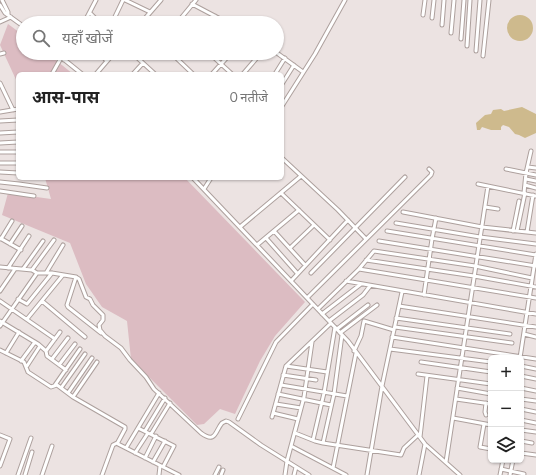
<!DOCTYPE html>
<html lang="hi">
<meta charset="utf-8">
<style>
:root{--surface:#fff;--page:#f6f6f6;--text:#222;--muted:#767676;--line:#e0e0e0}
body{margin:0;font-family:Commissioner,"Noto Sans Devanagari",sans-serif;background:var(--page);color:var(--text)}
.controls{position:absolute;right:12px;bottom:12px;display:grid;overflow:hidden;border-radius:6px;box-shadow:0 1px 3px #0004}
.controls button{width:36px;height:36px;display:grid;place-items:center;padding:0;border:0;border-bottom:1px solid var(--line);background:var(--surface);color:var(--text);font:20px sans-serif}
.list{margin:0;padding:0;list-style:none}
h2{display:flex;justify-content:space-between;align-items:center;height:52px;margin:0;padding:0 16px;font-size:17px}
h2 small{font-size:13px;font-weight:400;color:var(--muted)}
.icon{flex:none;width:22px;height:22px;fill:none;stroke:currentColor;stroke-width:2;stroke-linecap:round;stroke-linejoin:round}
.map{position:relative;flex:none;width:536px;height:475px;overflow:hidden}
.search{position:absolute;background:var(--surface);box-shadow:0 1px 3px #0004;left:16px;top:16px;width:268px;height:44px;display:flex;align-items:center;gap:10px;box-sizing:border-box;padding:0 14px;border-radius:22px;color:var(--muted);font-size:15px}
.panel{position:absolute;background:var(--surface);box-shadow:0 1px 3px #0004;left:16px;top:72px;width:268px;height:108px;border-radius:6px}
.map>svg:first-child{display:block}
</style>
<div class="map">
<svg width="536" height="475" viewBox="0 0 536 475">
<rect width="100%" height="100%" fill="#ece3e2"/>
<!-- green -->
<path fill="#dcbcc2" d="M8,24L23,35V53H47L73,74H18V84L0,45Z
M45,178H185L305,302L275,336L260,361L235,414L220,409L204,424L197,425L131,359L127,321L102,307L86,284L70,243L2,215L8,193L51,199Z"/>
<!-- water -->
<path fill="#ceba8d" d="M507 28a13 13 0 1 1 26 0a13 13 0 1 1-26 0Z
M522,107L536,114V133L525,138L519,135L515,134L509,127L503,125L501,127V130H491L482,127L480,130H477L476,123L485,115L491,114L493,110L501,109L504,111Z"/>
<g fill="none" stroke-linecap="round" stroke-linejoin="round">
<defs>
<path id="minor" d="M2,0L8,12V15
M125,0L150,12
M192,4L228,23
M0,5L5,13L23,26
M90,13L100,23
M423,15L425,0
M432,18L434,0
M0,22L11,17
M84,23L96,0
M112,23L123,0
M141,23L161,0
M177,23L196,0
M209,23L215,16
M442,25L444,0
M451,33L454,0
M461,39L464,0
M467,46L470,0
M476,51L480,0
M56,53L82,74
M99,53L107,61
M132,53L143,63L133,74
M171,53L193,74
M209,53L232,74
M277,53L303,72
M0,54L4,53
M483,56L489,0
M178,59L183,53
M64,60L68,53
M143,63L155,74
M52,74L61,58
M96,74L114,53
M212,74L231,53
M243,74L261,53
M275,74L285,58
M0,83L13,110
M282,84L294,65
M282,106L315,54L345,0
M0,112L18,109
M0,121L18,120
M0,133L18,132
M0,143L18,142
M0,152H18
M282,158L338,210L366,239
M0,163H18
M528,167L536,168
M506,169L536,175
M0,172L18,173
M193,178L348,341L425,444L460,475
M526,179L536,181
M0,182L19,184L47,188
M478,184L536,196
M525,185L536,188
M204,189L211,178
M0,191L34,196
M281,193L330,240
M524,193L526,173L531,151
M485,207L498,209
M403,212L482,227L536,233
M396,223L480,237L536,244
M240,227L301,176
M274,231L305,265
M387,231L536,255
M513,231L519,201
M517,231L525,193
M527,232L533,195
M0,238L21,250
M266,238L297,273
M1,239L12,221
M379,241L536,266
M10,244L22,226
M257,245L299,210
M290,248L314,225
M366,260L474,276L536,287
M0,267L32,270L37,273H52L76,277L79,279L86,297L90,299L93,305L103,315V320L99,325L100,330L105,336L121,348L130,360L146,377L154,389L201,433C216,444 215,431 222,423L226,421L229,422L261,445L309,475
M8,268L29,236
M23,269L43,241
M359,269L536,298
M32,270L54,240
M46,273L63,245
M311,273L405,177
M76,277L67,305L68,307L101,333
M291,281L348,220
M346,281L536,314
M0,291L15,269
M424,295L432,239L436,218
M307,298L431,175L432,172L429,169
M18,299L27,304L52,273
M0,301L55,339
M42,301L85,337
M399,306L536,327
M318,309L359,269L374,251L475,266L532,278
M322,314L361,284
M396,318L510,334
M27,319L63,275
M0,321L38,344L46,351L47,356L66,370
M329,321L363,295L370,286
M0,326L37,273
M395,327L512,343
M337,329L368,305
M340,333L377,305
M524,334L536,337
M392,337L536,359
M390,349L491,362
M0,350L24,362L28,372L51,387L57,385L73,397L125,427V429L118,442V444L179,475
M46,351L60,332
M354,351L361,336L364,321L394,330
M6,353L19,332
M520,358L536,254
M52,359L68,338
M21,361L35,342
M421,362L491,372
M59,365L75,344
M27,366L40,346
M286,366L327,372
M521,366L536,369
M418,374L491,384
M283,375L316,380
M521,376L536,379
M55,385L80,349
M281,385L347,396
M61,388L85,354
M457,388L491,394
M521,388L536,391
M68,393L92,358
M278,394L331,405
M73,397L97,362
M456,399L491,404
M521,399L536,401
M276,404L301,408
M521,409L536,412
M273,413L298,419
M486,415L485,412L486,403
M272,417L286,366L331,323
M453,418L491,425
M238,419L276,342L313,304
M521,420L536,423
M484,424L480,447L491,449
M138,428L174,446L163,467
M521,430L536,432
M145,431L165,398
M295,433L315,441L323,443L401,455L404,448L418,435
M151,434L170,403
M0,435L10,439L0,466
M420,437L427,376
M313,440L324,393L335,327
M521,441L532,443
M323,443L334,394L342,335
M291,446L346,475
M126,448L159,393
M135,453L148,433
M521,453L536,455
M145,458L156,436
M153,462L165,441
M446,462L488,186
M333,468L356,353
M501,469L524,474
M18,475L31,438
M25,475L32,452
M42,475L52,446
M102,475L113,445L117,443
M159,475L160,466
M215,475L219,467
M221,475L223,470
M285,475L287,461L304,397L312,342
M294,475L296,467
M367,475L382,386L402,292
M419,475L425,444
M500,475L503,460
M510,475L513,460"/>
</defs>
<!-- minor casing -->
<use href="#minor" stroke="#ada09d" stroke-width="5"/>
<!-- minor -->
<use href="#minor" stroke="#fff" stroke-width="3"/>
</g>
</svg>
<div class="controls">
<button>+</button>
<button>−</button>
<button><svg class="icon" aria-label="layers" viewBox="0 0 24 24"><path d="M12 4l9 5-9 5-9-5zM3 14l9 5 9-5"/></svg></button>
</div>
<div class="search"><svg class="icon" aria-label="search" viewBox="0 0 24 24"><circle cx="10" cy="10" r="6"/><path d="M15 15l6 6"/></svg>यहाँ खोजें</div>
<section class="panel">
<h2>आस-पास<small>0 नतीजे</small></h2>
<ul class="list">
</ul>
</section>
</div>
